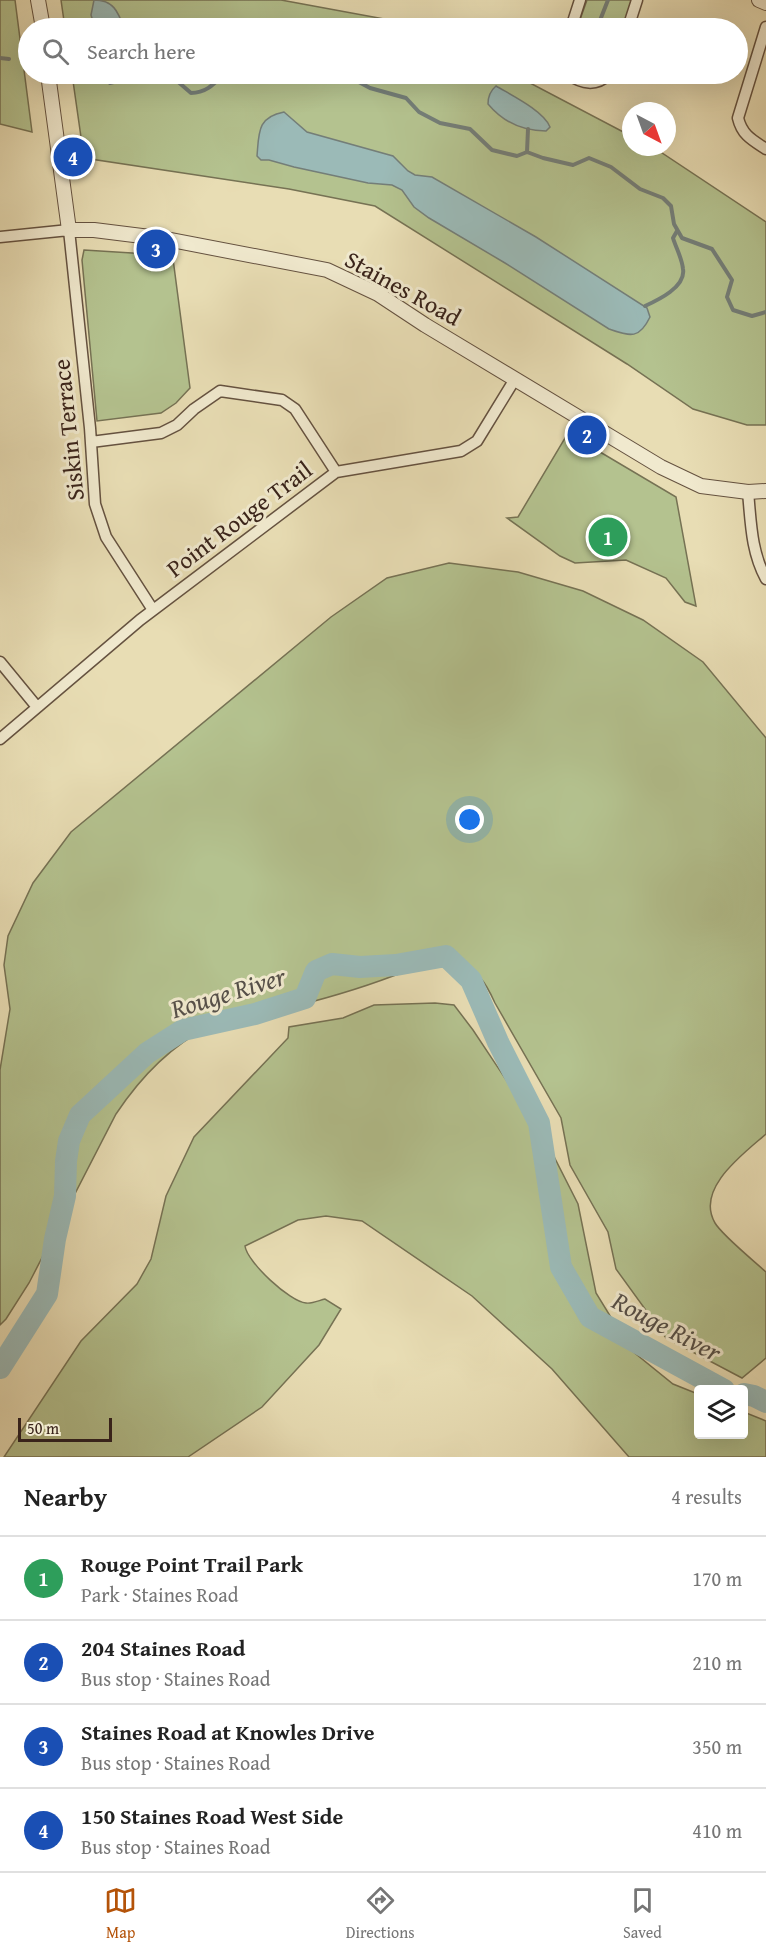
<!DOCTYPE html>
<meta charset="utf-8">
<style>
:root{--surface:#fff;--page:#f6f6f6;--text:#222;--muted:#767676;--line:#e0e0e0;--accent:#b45309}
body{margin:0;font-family:"Gentium Book Plus",serif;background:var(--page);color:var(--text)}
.controls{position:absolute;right:18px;bottom:18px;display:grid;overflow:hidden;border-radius:6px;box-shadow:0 6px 24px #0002}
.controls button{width:54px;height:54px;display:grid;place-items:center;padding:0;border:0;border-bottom:2px solid var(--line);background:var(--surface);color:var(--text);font:30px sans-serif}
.compass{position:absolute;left:622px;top:102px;width:54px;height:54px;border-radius:50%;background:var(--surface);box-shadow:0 6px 24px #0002;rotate:139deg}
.scale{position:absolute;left:18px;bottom:15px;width:94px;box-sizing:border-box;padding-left:6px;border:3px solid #39231a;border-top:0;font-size:16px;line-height:21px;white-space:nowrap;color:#39231a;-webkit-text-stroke:4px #f0e9ce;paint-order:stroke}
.you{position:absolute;left:470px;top:820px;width:21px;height:21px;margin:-15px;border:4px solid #fff;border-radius:50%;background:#1a73e8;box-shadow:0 0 0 9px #1a73e833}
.badge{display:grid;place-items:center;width:39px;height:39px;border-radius:50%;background:var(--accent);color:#fff;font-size:20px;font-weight:700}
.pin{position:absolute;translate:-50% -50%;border:3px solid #fff;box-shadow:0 2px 6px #0006}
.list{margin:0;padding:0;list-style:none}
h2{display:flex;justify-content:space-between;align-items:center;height:78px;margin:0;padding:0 24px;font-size:26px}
h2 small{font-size:20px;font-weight:400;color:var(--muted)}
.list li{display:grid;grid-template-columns:39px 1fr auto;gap:18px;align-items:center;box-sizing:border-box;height:84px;padding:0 24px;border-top:2px solid var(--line)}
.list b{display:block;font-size:22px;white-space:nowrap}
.list p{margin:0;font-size:20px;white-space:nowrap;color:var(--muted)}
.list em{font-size:20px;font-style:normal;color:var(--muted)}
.icon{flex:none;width:33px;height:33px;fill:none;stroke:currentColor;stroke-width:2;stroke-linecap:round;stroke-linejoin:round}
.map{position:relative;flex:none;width:766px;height:1457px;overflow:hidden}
.search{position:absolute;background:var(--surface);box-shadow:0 6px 24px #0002;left:18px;right:18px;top:18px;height:66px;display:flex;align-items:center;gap:15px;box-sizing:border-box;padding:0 21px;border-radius:33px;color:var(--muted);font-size:22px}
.sheet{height:414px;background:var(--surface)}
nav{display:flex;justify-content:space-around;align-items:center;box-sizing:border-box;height:84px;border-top:2px solid var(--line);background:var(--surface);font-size:16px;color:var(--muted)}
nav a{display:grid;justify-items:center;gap:3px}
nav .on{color:var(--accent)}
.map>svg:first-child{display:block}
</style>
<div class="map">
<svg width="766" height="1457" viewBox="0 0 766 1457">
<rect width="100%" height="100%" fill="#e8ddb4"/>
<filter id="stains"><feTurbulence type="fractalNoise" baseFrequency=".00333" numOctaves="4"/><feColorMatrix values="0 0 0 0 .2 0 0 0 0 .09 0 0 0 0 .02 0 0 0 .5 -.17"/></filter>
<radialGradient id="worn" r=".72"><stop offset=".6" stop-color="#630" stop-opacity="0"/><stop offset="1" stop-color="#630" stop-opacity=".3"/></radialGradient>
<!-- green -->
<path fill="#b4c28f" stroke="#767254" stroke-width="1.5" d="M0,0H15L32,132L0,124Z
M61,0H281L433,28H65Z
M587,0H632L623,28H577Z
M72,74H513L631,136V147H653L766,222V425H747L693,409L627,364L375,206L289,189L84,158Z
M84,250L148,254L173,259L190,388L176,403L161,413L97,421L82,260Z
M568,433L676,497L696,606L685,602L666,578L626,560L575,563L560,556L507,518L518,517Z
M449,563L518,572L583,591L643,620L703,662L766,738V1134C743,1154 695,1189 715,1223C722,1235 754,1261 766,1272V1358L742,1378L666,1338L616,1269L608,1232L570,1165L561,1118L495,1003C486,983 478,969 455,964C432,960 413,969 393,976C356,990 317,1001 279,1010C261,1014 222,1019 208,1027C169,1047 140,1078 116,1114L29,1283L6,1319L0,1325V1070L10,1009L4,965L8,936L33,883L71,832L331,617L387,578Z
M435,1003L454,1005L473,1030L544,1137L578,1204L596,1293L631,1350L673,1384L698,1394V1434H744V1412L766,1421V1457H629L552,1369L472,1296L362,1221L326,1216L298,1220L245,1246C247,1262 290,1302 306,1303C312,1304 320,1300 325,1299L341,1309L319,1345L262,1407L188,1457H4L81,1341L137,1284L151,1259L166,1196L194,1137L288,1038L289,1027L343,1018L374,1005Z"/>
<!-- water -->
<path fill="#9bbab7" stroke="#747e78" stroke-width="1.5" d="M94,0C113,0 118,11 124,28H95L91,15Z
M496,86C511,95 544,111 550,127L546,131C522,131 503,122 488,104C488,96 490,91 496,86Z
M284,112L307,132L393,156L408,171L415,175L432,177L536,237L647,308L650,317C639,340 630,336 609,329L505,263L429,218L414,207L402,190L392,185L368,183L294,167L269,160H261L257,156C259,133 257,117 284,112Z"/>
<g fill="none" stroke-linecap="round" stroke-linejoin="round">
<!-- stream -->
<path stroke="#747e78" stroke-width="4" d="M597,28L608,0
M0,58L9,59
M101,74L110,83L143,74
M169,74L191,93C206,93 214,84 224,74
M353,74L355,80L370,88L406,98L419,112L440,123L470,129L492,150L517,156L527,152L543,158L573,165L589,158L611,167L640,189L663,198L671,206L674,224L682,238L712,249L732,280L727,297L733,310L752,316L766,312
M527,152L528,129
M645,306C658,300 686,287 683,269C682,258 676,248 673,238L677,231"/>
<!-- river -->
<path stroke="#9bbab7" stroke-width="22" d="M0,1368L47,1294L55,1239L65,1196L66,1161L69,1141L80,1115L147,1053L183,1030L255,1014L305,998L316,971L332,964L360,967L396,965L446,956L471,980L498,1042L539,1123L561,1267L590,1317L724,1390
M744,1394L754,1396L766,1402"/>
<defs>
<path id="minor" d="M766,27L738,118C742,135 752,140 766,149
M571,28L580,0
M628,28L637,0
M567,74C583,84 595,87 610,74
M0,237L69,230L90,428L95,504L106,537L153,610
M91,442L161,433L177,425L194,409L220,391L282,400L295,409L336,472
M748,492C751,523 751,551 766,579
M0,662L37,707
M0,739L140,620L336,472L461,451L477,441L515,379"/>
<path id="tertiary" d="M38,0L43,28
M759,0L766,3
M48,74L69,230H94L166,239L327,270L378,294L425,325L661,467L701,486L748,492L766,491"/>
</defs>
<!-- minor casing -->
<use href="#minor" stroke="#655240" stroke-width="13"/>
<!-- tertiary casing -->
<use href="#tertiary" stroke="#655240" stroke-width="16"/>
<!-- minor -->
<use href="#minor" stroke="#f0e9ce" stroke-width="10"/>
<!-- tertiary -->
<use href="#tertiary" stroke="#f0e9ce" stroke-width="14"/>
</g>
<g text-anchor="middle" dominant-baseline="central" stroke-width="6" stroke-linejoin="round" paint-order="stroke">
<!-- street labels -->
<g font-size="24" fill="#39231a" stroke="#f0e9ce">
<text transform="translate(403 288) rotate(29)">Staines Road</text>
<text transform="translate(68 430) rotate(-96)">Siskin Terrace</text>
<text transform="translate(239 519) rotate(-37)">Point Rouge Trail</text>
</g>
<!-- water labels -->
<g font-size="26" font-style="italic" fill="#565049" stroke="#f0e9ce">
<text transform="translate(228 992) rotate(-17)">Rouge River</text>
<text transform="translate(667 1326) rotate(28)">Rouge River</text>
</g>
</g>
<rect width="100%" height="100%" filter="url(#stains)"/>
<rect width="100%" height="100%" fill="url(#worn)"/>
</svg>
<div class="controls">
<button><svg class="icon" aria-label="layers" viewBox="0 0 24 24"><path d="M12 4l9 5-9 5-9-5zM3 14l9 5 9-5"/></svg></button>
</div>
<svg class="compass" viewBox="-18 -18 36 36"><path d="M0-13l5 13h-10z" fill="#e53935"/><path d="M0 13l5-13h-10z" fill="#767676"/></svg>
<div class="scale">50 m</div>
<div class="you"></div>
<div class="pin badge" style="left:608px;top:537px;background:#2e9e5b">1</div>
<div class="pin badge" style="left:587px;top:435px;background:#1a4fb4">2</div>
<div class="pin badge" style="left:156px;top:249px;background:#1a4fb4">3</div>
<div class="pin badge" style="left:73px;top:157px;background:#1a4fb4">4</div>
<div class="search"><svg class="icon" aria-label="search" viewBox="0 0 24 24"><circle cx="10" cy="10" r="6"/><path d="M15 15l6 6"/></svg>Search here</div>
</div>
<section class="sheet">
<h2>Nearby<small>4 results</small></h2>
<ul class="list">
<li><span class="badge" style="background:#2e9e5b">1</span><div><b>Rouge Point Trail Park</b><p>Park · Staines Road</p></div><em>170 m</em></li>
<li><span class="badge" style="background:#1a4fb4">2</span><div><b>204 Staines Road</b><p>Bus stop · Staines Road</p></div><em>210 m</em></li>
<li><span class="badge" style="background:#1a4fb4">3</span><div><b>Staines Road at Knowles Drive</b><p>Bus stop · Staines Road</p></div><em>350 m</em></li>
<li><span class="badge" style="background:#1a4fb4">4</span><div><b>150 Staines Road West Side</b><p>Bus stop · Staines Road</p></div><em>410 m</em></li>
</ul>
</section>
<nav>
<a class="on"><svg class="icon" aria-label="map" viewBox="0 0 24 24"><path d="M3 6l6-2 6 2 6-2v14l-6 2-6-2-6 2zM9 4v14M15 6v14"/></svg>Map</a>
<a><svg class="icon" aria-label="directions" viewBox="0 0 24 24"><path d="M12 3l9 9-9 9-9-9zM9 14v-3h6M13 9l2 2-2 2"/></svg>Directions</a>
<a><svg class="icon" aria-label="saved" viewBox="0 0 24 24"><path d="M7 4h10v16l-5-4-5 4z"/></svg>Saved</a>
</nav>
